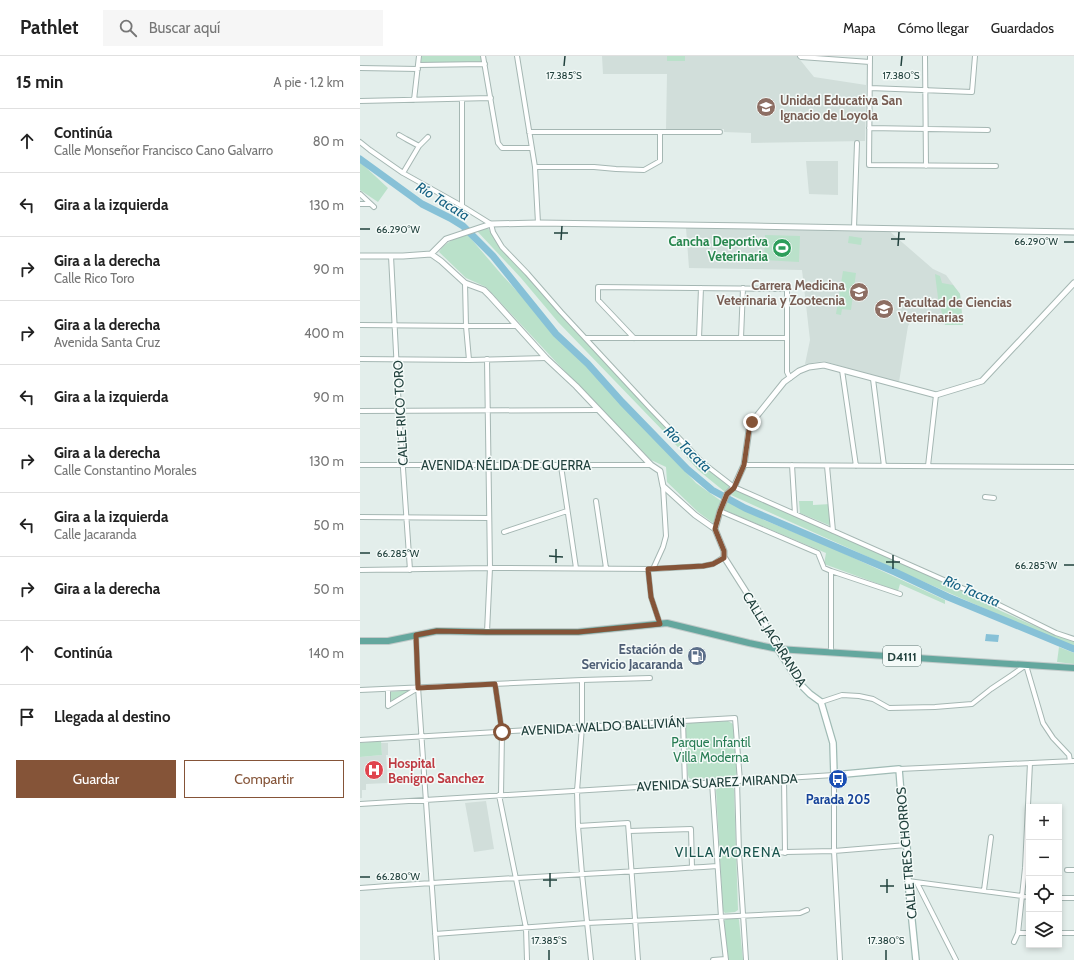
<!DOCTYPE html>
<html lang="es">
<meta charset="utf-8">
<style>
:root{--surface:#fff;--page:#f6f6f6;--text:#222;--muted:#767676;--line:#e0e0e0;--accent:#855438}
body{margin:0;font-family:Cabin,sans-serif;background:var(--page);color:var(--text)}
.controls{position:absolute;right:12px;bottom:12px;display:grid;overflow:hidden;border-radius:0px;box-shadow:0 2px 6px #0003}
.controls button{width:36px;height:36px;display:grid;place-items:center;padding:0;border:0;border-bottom:1px solid var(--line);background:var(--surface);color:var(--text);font:20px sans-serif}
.stop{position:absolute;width:12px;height:12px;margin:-9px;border:3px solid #855438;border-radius:50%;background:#fff}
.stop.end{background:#855438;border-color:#fff;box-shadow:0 1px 4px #0008}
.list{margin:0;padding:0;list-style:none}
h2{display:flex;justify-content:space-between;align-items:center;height:52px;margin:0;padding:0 16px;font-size:17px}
h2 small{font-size:13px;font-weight:400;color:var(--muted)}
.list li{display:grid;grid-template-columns:26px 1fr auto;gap:12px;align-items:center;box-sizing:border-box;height:64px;padding:0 16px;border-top:1px solid var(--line)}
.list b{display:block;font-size:15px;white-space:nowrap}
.list p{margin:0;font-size:13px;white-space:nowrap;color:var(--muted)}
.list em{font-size:13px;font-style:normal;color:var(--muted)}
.actions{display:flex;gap:8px;padding:12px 16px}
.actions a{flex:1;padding:9px 0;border:1px solid var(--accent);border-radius:0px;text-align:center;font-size:14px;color:var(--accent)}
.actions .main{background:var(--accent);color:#fff}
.icon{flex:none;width:22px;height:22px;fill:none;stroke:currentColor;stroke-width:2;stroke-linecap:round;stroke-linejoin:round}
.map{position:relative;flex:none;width:714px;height:904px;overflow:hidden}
header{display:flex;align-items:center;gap:24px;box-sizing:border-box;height:56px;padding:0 20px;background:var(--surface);border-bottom:1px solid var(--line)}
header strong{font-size:19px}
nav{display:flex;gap:22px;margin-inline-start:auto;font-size:14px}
.search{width:280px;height:36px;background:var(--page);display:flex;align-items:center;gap:10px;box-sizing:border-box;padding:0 14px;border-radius:0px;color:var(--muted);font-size:15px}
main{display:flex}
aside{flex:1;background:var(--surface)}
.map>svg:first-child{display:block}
</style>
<header>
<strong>Pathlet</strong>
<div class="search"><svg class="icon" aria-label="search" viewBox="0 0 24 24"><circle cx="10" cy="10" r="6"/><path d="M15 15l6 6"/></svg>Buscar aquí</div>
<nav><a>Mapa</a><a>Cómo llegar</a><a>Guardados</a></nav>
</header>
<main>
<aside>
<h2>15 min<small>A pie · 1.2 km</small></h2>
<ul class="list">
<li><svg class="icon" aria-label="ahead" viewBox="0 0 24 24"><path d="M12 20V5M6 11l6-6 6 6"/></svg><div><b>Continúa</b><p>Calle Monseñor Francisco Cano Galvarro</p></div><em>80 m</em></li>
<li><svg class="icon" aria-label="left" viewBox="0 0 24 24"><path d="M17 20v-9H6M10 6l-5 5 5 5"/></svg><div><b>Gira a la izquierda</b></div><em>130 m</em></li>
<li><svg class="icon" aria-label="right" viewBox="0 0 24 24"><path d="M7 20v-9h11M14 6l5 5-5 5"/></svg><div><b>Gira a la derecha</b><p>Calle Rico Toro</p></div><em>90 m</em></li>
<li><svg class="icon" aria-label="right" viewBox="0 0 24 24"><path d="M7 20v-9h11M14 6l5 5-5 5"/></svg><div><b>Gira a la derecha</b><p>Avenida Santa Cruz</p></div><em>400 m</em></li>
<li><svg class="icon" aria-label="left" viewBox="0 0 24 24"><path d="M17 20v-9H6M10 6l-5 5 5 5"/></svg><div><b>Gira a la izquierda</b></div><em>90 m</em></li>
<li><svg class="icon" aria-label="right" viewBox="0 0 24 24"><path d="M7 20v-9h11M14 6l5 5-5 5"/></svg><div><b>Gira a la derecha</b><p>Calle Constantino Morales</p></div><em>130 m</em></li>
<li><svg class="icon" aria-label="left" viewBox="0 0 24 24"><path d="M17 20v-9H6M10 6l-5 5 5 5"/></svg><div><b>Gira a la izquierda</b><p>Calle Jacaranda</p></div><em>50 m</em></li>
<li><svg class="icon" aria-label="right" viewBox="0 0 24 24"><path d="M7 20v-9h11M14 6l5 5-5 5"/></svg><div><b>Gira a la derecha</b></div><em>50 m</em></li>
<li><svg class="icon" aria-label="ahead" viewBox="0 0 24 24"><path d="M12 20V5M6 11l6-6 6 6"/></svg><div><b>Continúa</b></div><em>140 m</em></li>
<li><svg class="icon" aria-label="arrive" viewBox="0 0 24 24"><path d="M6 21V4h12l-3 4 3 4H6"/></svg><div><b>Llegada al destino</b></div></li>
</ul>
<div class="actions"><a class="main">Guardar</a><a>Compartir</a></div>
</aside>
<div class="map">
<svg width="714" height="904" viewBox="0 0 714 904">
<rect width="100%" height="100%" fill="#e3eeeb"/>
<!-- built -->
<path fill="#d1deda" d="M242,0H437L454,21L506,29L505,85L391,87V77L364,76V73H306L307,18H243Z
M446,105H478V139L449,138Z
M326,172L528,174L573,213L586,219L600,238L603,269L550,267L548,270L539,326L524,323L464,305L445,308L450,284L442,214L329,212Z
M21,687H28V699H26L28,727L6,728V734H2V742H0V701L22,699Z
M126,745L134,793L114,796L105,747Z"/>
<!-- green -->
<path fill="#bae1ca" d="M62,0H122L123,6L61,7Z
M307,0H325V5H307Z
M0,106L28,132L18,146L0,134Z
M128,172L140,192L166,218L198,256L340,407L371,431L365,436L338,414L308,380L198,266L161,222L117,175Z
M107,178L142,219L286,374L336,427L361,445L353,467L338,456L307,426L306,411L291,404L197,307L126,231L106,222L79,196C85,186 96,182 107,178Z
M405,179L440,180L439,206L404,204Z
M489,180L502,182L501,189L488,187Z
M483,215L496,217L491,254L482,253L481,259L476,258Z
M575,218L580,220L582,227L593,229L600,238L603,269H585L578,242Z
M376,434L596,532L641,555L695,579L714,585V592L537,514L371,439Z
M367,445L404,464L470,491L585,544V548L540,528L538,535L464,508L466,497L364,454Z
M439,445H453V449L471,448V470L440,457Z
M699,591L714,597V608L697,606Z
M51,634L33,646L29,644L30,638L31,636Z
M368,665L373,668L377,717L374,721L331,723L329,722L328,719L325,671L327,668L329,667Z
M21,685L22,699L0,701V687Z
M360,730H371L374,733L378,854L375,856L365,857L363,855L356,734Z
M378,862L379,864L383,904H368L364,865L366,863Z"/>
<!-- water -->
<path fill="#87c1d7" d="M626,578L639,579L638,586L625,585Z"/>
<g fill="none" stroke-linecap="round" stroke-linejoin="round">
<!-- river -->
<path stroke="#87c1d7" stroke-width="7" d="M0,103L62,148L90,162L103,170L133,200L196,278L228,308L262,346L327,413L352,434L385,452L535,516L588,541L714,593"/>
<defs>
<path id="minor" d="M123,0L138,87L142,92H172
M157,0L175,111L178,167
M440,0L441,1L510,6
M510,0L509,109L636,110
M565,0L566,110
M58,9L125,8
M0,12L58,13
M510,32L612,36L615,0
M102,43V150
M54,44L59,0
M0,45L131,42
M509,72L628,74
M169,76H360
M39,79L46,83L59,90
M0,86L10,94L43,117L102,150L131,168L133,176L142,191L167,217L201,256L290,352L343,407L374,431L629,544L696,577L714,583
M175,111H234L256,113L284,114L300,105V76
M43,117L59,90L68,81
M0,138L14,151
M0,148H10
M494,172L497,87
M31,200L39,354L50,514
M105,227L106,270L109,304
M0,269L106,270H156
M226,282H427
M274,282L238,244V231L427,233V316L430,322
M339,282L341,232
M381,282L383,232
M0,303L109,304L186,302
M127,303L130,512L127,576
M482,314L496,410
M513,323L524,410
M0,355L238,354
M0,409H291
M384,409L714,411
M432,409L435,458
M201,410L216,512
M467,410L473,475
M568,410L576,339
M625,441L634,442
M236,445L246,512
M360,455L458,497L464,512L471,515L540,538
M0,461L129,462
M144,476L207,455
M288,513L291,541L300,568
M293,513L303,491L306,480L303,430
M0,514L130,512L293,513L343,510L353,508L364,501
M471,515V596
M56,579L58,631L77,904
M222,624V671L217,735L218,770L222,818L231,904
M135,628L142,676L141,739
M0,634L222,624L290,622
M461,646L482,639L499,640L513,643L529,652L575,651L612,648L631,633L652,619L666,609L683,667L693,682L709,699L710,705
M28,650L58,632
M28,650V633
M323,665L325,728
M0,684L375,662L380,725
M539,713L714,705
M424,722L425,797
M377,725L379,797L386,904
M352,726L361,861L366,904
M139,739L166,872L167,904
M0,748L474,719V795L480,904
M218,770L268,767L278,904
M269,775L331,773L332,812
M379,797L474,795L547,789
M707,814H714
M548,825L669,841
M557,827L596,904
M0,832C119,823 238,818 357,810
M624,834L631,781
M699,842H714
M658,877H669
M699,877H714
M75,878L227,867L440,857L447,854
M654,886L658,877L665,812L670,707
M353,904L366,903"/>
<path id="tertiary" d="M71,198L81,205L105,227L124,234L130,240L186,302L216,330L291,409L300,415L303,430L335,459L355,473L364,495V501L399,556L418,593
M0,200H43L71,198L86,183L131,168L178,167L392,170L714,176
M355,473L360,455L367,438L374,431L384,409L389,374L392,366L424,326L439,315L449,311L464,309L576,339L622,325L714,227"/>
<path id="secondary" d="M418,593L441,629L450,638L461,646L473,687L474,719L539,713L543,764L547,789L548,825L556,904"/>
<path id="primary" d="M0,585H28L77,575L127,576H218L307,567L389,587L418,593L714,612"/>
</defs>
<!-- minor casing -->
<use href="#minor" stroke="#a5b7b3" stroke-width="6"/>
<!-- tertiary casing -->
<use href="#tertiary" stroke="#a5b7b3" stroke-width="7"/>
<!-- secondary casing -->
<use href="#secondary" stroke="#a0bbb5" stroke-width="8"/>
<!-- primary casing -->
<use href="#primary" stroke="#c1cac9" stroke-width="8"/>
<!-- minor -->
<use href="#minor" stroke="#fff" stroke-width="4"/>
<!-- tertiary -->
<use href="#tertiary" stroke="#fff" stroke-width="5"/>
<!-- secondary -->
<use href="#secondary" stroke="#fff" stroke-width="5.5"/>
<!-- primary -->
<use href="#primary" stroke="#64a79e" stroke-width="6"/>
</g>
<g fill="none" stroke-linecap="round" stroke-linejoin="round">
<!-- route -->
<path stroke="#855438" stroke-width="5" d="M142,676L135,628L58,632L56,579L77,575L127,576H218L300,568L291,541L288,513L343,510L353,508L364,502V495L355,473L356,469L360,455L367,438L374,432L384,409L389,374L392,366"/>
</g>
<!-- ticks -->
<path fill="none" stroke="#21413d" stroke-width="1.5" d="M204,10L205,0M541,10L542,0M0,173H10M194,177H208M531,183H545M201,184L202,170M704,186H714M538,190L539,176M0,497H10M189,500L203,501M526,506H540M196,507V493M704,509H714M533,513V499M0,821H10M183,824H197M520,830H534M190,831V817M527,837V823M189,904V894M526,904V894"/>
<!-- icons -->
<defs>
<symbol id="school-disc" viewBox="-11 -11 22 22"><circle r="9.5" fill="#8d6e63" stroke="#f4faf8"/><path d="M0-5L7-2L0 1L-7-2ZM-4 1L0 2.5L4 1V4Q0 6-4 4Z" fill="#fff"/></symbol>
<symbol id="stadium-disc" viewBox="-11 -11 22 22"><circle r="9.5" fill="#2e9e5b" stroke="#f4faf8"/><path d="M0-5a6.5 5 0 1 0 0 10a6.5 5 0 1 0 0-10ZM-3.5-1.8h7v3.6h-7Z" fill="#fff"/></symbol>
<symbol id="university-disc" viewBox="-11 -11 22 22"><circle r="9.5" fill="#8d6e63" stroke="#f4faf8"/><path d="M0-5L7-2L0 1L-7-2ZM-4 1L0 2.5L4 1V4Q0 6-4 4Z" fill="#fff"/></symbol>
<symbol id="fuel-disc" viewBox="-11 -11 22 22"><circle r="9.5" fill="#5c6f8a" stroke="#f4faf8"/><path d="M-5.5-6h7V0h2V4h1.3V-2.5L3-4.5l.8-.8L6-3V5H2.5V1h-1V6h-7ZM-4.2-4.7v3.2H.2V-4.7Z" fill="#fff"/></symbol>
<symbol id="hospital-disc" viewBox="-11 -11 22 22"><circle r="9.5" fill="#e0444e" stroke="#f4faf8"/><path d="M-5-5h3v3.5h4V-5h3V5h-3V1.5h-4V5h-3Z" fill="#fff"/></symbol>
<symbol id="bus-disc" viewBox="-11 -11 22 22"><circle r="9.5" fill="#1a4fb4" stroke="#f4faf8"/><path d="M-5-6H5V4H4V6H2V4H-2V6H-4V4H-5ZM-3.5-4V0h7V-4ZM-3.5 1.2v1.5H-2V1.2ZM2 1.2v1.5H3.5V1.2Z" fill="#fff"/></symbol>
</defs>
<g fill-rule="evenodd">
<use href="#school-disc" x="395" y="40" width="22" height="22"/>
<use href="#stadium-disc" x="411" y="181" width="22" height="22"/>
<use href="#university-disc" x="488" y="225" width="22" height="22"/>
<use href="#university-disc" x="513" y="242" width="22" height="22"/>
<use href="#fuel-disc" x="326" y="589" width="22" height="22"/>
<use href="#hospital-disc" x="3" y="703" width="22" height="22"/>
<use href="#bus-disc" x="467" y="712" width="22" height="22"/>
</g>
<g text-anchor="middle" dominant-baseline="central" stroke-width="3" stroke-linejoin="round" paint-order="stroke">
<!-- shield labels -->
<rect fill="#f4faf8" stroke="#607875" stroke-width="1" x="523" y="590" width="38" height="20" rx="3"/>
<g font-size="12" font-weight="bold" fill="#21413d">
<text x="542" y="600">D4111</text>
</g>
<!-- education labels -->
<g font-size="13" font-weight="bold" fill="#785e54" stroke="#f4faf8" text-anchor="start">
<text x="420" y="44">Unidad Educativa San<tspan x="420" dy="15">Ignacio de Loyola</tspan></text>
<text x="485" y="229" text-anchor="end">Carrera Medicina<tspan x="485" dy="15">Veterinaria y Zootecnia</tspan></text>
<text x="538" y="246">Facultad de Ciencias<tspan x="538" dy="15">Veterinarias</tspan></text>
</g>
<!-- leisure labels -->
<g font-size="13" font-weight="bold" fill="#27864d" stroke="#f4faf8" text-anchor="end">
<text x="408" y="185">Cancha Deportiva<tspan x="408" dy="15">Veterinaria</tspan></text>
</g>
<!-- street labels -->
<g font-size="13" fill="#21413d" stroke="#f4faf8">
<text transform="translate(40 357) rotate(-93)">CALLE RICO TORO</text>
<text x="146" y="409">AVENIDA NÉLIDA DE GUERRA</text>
<text transform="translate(415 583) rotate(58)">CALLE JACARANDA</text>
<text transform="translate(243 670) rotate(-3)">AVENIDA WALDO BALLIVIÁN</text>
<text transform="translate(357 726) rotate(-3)">AVENIDA SUAREZ MIRANDA</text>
<text transform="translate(546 797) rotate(-95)">CALLE TRES CHORROS</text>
</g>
<!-- service labels -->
<g font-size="13" font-weight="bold" fill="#4e5e75" stroke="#f4faf8" text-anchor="end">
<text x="323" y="593">Estación de<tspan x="323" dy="15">Servicio Jacaranda</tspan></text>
</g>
<!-- park labels -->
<g font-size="13" fill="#277c53" stroke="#f4faf8">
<text x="351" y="686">Parque Infantil<tspan x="351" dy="15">Villa Moderna</tspan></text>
</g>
<!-- health labels -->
<g font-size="13" font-weight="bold" fill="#be3a42" stroke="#f4faf8" text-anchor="start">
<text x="28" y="707">Hospital<tspan x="28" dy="15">Benigno Sanchez</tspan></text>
</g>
<!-- transit labels -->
<g font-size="13" font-weight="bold" fill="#164399" stroke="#f4faf8">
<text x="478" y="743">Parada 205</text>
</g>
<!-- water labels -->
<g font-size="14" font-style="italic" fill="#166283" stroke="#f4faf8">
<text transform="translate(83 145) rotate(32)">Río Tacata</text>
<text transform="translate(328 393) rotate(44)">Río Tacata</text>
<text transform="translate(612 535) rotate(23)">Río Tacata</text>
</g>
<!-- neighbourhood labels -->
<g font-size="14" letter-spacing="1" fill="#1b554e" stroke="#f4faf8">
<text x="368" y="796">VILLA MORENA</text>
</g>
</g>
<g font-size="10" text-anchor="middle" fill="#21413d" stroke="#f4faf8" stroke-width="3" stroke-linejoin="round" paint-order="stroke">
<text x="204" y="23">17.385°S</text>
<text x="541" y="23">17.380°S</text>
<text x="38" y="177">66.290°W</text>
<text x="676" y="189">66.290°W</text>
<text x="38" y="501">66.285°W</text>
<text x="676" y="513">66.285°W</text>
<text x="38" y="824">66.280°W</text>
<text x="189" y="888">17.385°S</text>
<text x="526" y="888">17.380°S</text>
</g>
</svg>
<div class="controls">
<button>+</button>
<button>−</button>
<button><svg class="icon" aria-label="locate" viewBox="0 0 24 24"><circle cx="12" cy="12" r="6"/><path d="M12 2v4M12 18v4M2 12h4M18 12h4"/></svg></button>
<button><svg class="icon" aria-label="layers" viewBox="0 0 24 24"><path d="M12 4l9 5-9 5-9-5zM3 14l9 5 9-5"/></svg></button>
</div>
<div class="stop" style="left:142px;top:676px"></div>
<div class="stop end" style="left:392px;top:366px"></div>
</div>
</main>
